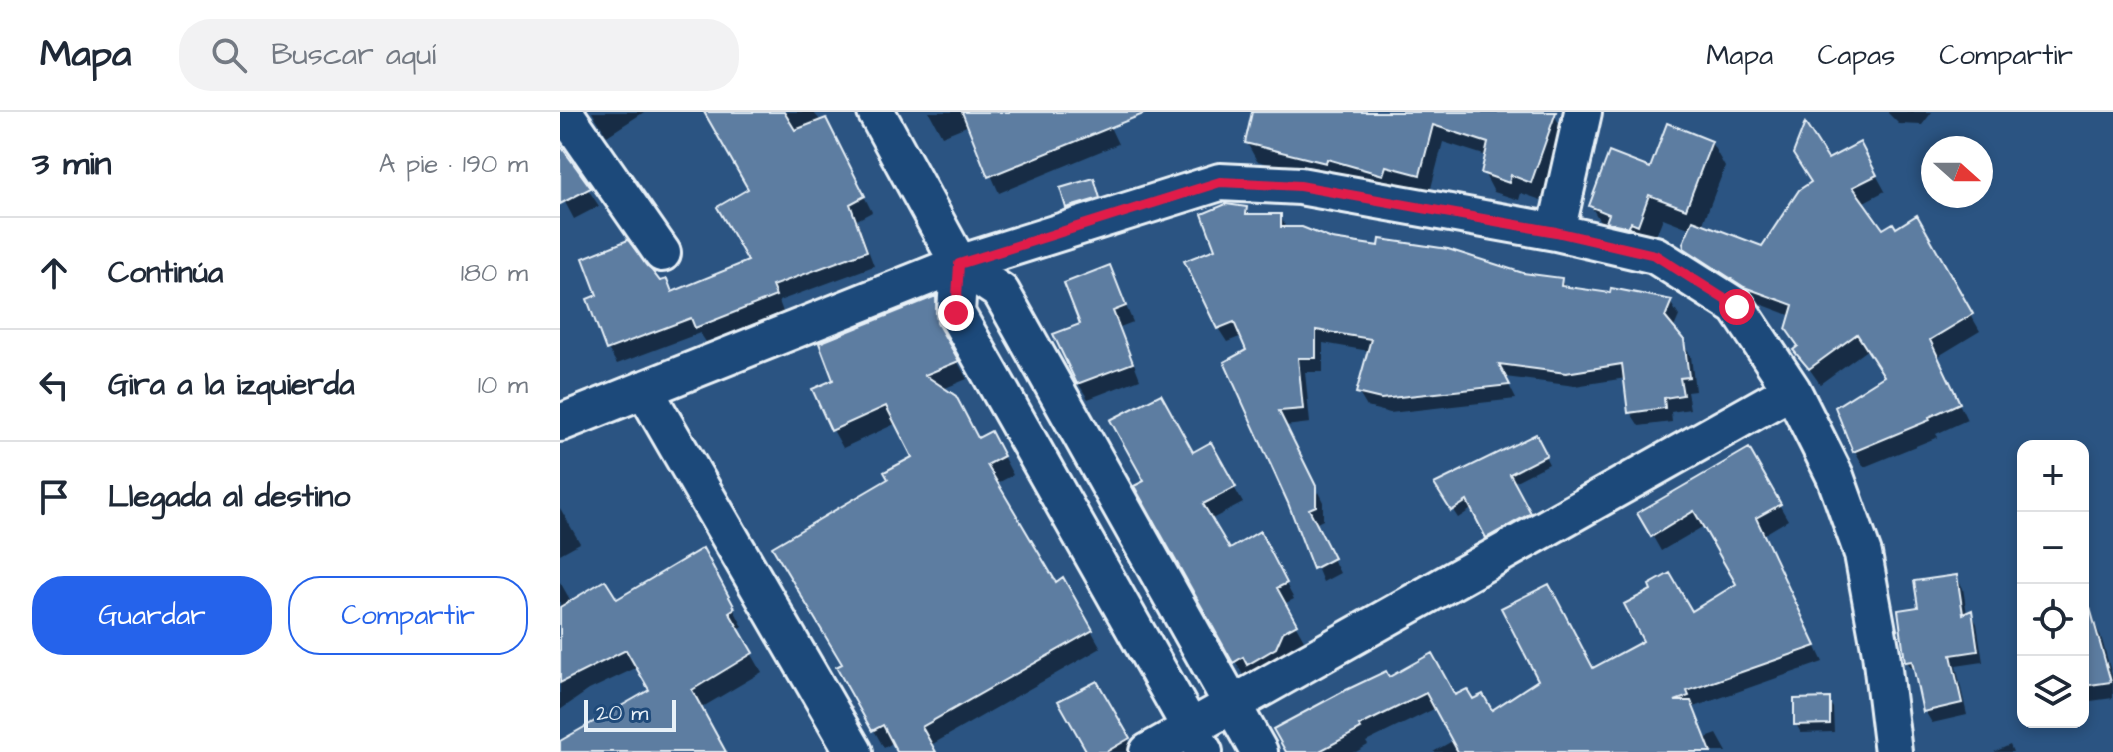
<!DOCTYPE html>
<html lang="es">
<meta charset="utf-8">
<style>
:root{--surface:#fff;--page:#f2f2f3;--text:#1f2937;--muted:#747a83;--line:#e0e1e3;--accent:#2563eb}
body{margin:0;font-family:"Architects Daughter",sans-serif;background:var(--page);color:var(--text)}
.controls{position:absolute;right:24px;bottom:24px;display:grid;overflow:hidden;border-radius:16px;box-shadow:0 4px 12px #0003}
.controls button{width:72px;height:72px;display:grid;place-items:center;padding:0;border:0;border-bottom:2px solid var(--line);background:var(--surface);color:var(--text);font:40px sans-serif}
.compass{position:absolute;left:1361px;top:24px;width:72px;height:72px;border-radius:50%;background:var(--surface);box-shadow:0 4px 12px #0003;rotate:111deg}
.scale{position:absolute;left:24px;bottom:20px;width:92px;box-sizing:border-box;padding-left:8px;border:4px solid #e8f1f8;border-top:0;font-size:22px;line-height:28px;white-space:nowrap;color:#e8f1f8;-webkit-text-stroke:6px #1f4a7a;paint-order:stroke}
.stop{position:absolute;width:24px;height:24px;margin:-18px;border:6px solid #e11d48;border-radius:50%;background:#fff}
.stop.end{background:#e11d48;border-color:#fff;box-shadow:0 2px 8px #0008}
.list{margin:0;padding:0;list-style:none}
h2{display:flex;justify-content:space-between;align-items:center;height:104px;margin:0;padding:0 32px;font-size:34px}
h2 small{font-size:26px;font-weight:400;color:var(--muted)}
.list li{display:grid;grid-template-columns:52px 1fr auto;gap:24px;align-items:center;box-sizing:border-box;height:112px;padding:0 32px;border-top:2px solid var(--line)}
.list b{display:block;font-size:30px;white-space:nowrap}
.list em{font-size:26px;font-style:normal;color:var(--muted)}
.actions{display:flex;gap:16px;padding:24px 32px}
.actions a{flex:1;padding:18px 0;border:2px solid var(--accent);border-radius:32px;text-align:center;font-size:28px;color:var(--accent)}
.actions .main{background:var(--accent);color:#fff}
.icon{flex:none;width:44px;height:44px;fill:none;stroke:currentColor;stroke-width:2;stroke-linecap:round;stroke-linejoin:round}
.map{position:relative;flex:none;width:1553px;height:640px;overflow:hidden}
header{display:flex;align-items:center;gap:48px;box-sizing:border-box;height:112px;padding:0 40px;background:var(--surface);border-bottom:2px solid var(--line)}
header strong{font-size:38px}
nav{display:flex;gap:44px;margin-inline-start:auto;font-size:28px}
.search{width:560px;height:72px;background:var(--page);display:flex;align-items:center;gap:20px;box-sizing:border-box;padding:0 28px;border-radius:32px;color:var(--muted);font-size:30px}
main{display:flex}
aside{flex:1;background:var(--surface)}
.map>svg:first-child{display:block}
</style>
<header>
<strong>Mapa</strong>
<div class="search"><svg class="icon" aria-label="search" viewBox="0 0 24 24"><circle cx="10" cy="10" r="6"/><path d="M15 15l6 6"/></svg>Buscar aquí</div>
<nav><a>Mapa</a><a>Capas</a><a>Compartir</a></nav>
</header>
<main>
<aside>
<h2>3 min<small>A pie · 190 m</small></h2>
<ul class="list">
<li><svg class="icon" aria-label="ahead" viewBox="0 0 24 24"><path d="M12 20V5M6 11l6-6 6 6"/></svg><div><b>Continúa</b></div><em>180 m</em></li>
<li><svg class="icon" aria-label="left" viewBox="0 0 24 24"><path d="M17 20v-9H6M10 6l-5 5 5 5"/></svg><div><b>Gira a la izquierda</b></div><em>10 m</em></li>
<li><svg class="icon" aria-label="arrive" viewBox="0 0 24 24"><path d="M6 21V4h12l-3 4 3 4H6"/></svg><div><b>Llegada al destino</b></div></li>
</ul>
<div class="actions"><a class="main">Guardar</a><a>Compartir</a></div>
</aside>
<div class="map">
<svg width="1553" height="640" viewBox="0 0 1553 640">
<rect width="100%" height="100%" fill="#2b5482"/>
<filter id="ink" filterUnits="userSpaceOnUse"><feTurbulence type="fractalNoise" baseFrequency=".0125" numOctaves="2"/><feDisplacementMap in="SourceGraphic" scale="16" xChannelSelector="R" yChannelSelector="G"/><feConvolveMatrix kernelMatrix="1 2 1 2 8 2 1 2 1" color-interpolation-filters="sRGB"/></filter>
<g filter="url(#ink)">
<!-- shadow -->
<path fill="#0007" d="M32,0H84L47,24Z
M159,0H253L274,24L312,100L297,108L314,154L219,189L223,200L146,230L140,221L57,252L48,237L100,172L106,169L113,181L191,150V78Z
M369,0H543L558,32L439,81L409,13L382,24Z
M694,0H986L994,3L1005,21L981,88L961,81L959,88L934,80L924,61L927,44L883,30L870,80L836,71L833,80L697,49L687,31Z
M1327,0H1372L1362,13L1339,12Z
M1151,30L1165,55L1142,114L1203,137L1267,50L1308,48L1325,79L1302,91L1322,120L1335,118L1356,106L1420,219L1377,245L1407,308L1376,322L1378,325L1304,355L1295,339L1326,265L1308,237L1260,272L1236,238L1239,236L1232,204L1195,190L1135,152L1126,136L1131,117L1103,106L1091,136L1045,118L1031,94L1091,58Z
M0,35L39,94L14,107L0,81Z
M533,69L547,101L517,110L502,77Z
M686,96L690,104H720L727,117L772,129L1001,168L1006,177L1110,190L1119,204L1113,218L1131,244L1135,279L1127,280L1130,297L1111,300L1112,310L1079,314L1070,300L1066,266L1015,274L945,265L956,287L830,301L807,295L798,280L809,239L763,231V260H745L750,311L725,314L763,390V408L755,412L780,461L763,470L730,390L689,239L682,224L667,230L658,216L657,139Z
M549,155L573,210L560,215L580,267L528,287L518,271L522,213Z
M375,186L385,204L387,230L407,267L383,277L418,328L441,340L453,363L436,372L495,472L503,468L541,536L371,633L374,640H340L334,630L324,636L279,556L285,553L330,368L354,346L337,311L283,336L273,318L276,269Z
M975,325L989,352L952,371L974,410L933,433L913,396L898,406L876,372Z
M650,333L683,391L650,408L670,440L699,422L734,487L724,492L744,528L731,535L724,552L698,567L693,560L684,565L577,375Z
M1188,339L1228,408L1203,423L1263,550L1134,595L1146,626L1157,622L1167,640H873L894,628L876,596L806,630L808,633L796,640H728L829,568L912,590L931,600L1033,558L1179,473L1144,414L1101,439L1080,402Z
M0,396L20,431L0,442Z
M153,457L183,515L178,518L202,560L141,596L165,640H82L91,578L78,555L29,578L0,598V470L12,491L56,490Z
M1396,465L1403,476L1407,502L1411,500L1417,512L1423,550L1396,554L1407,603L1372,611L1365,599L1356,561L1347,550L1341,500L1360,497Z
M1523,482L1542,528L1553,567V586L1523,590Z
M1268,588L1273,596L1274,620L1241,621L1236,612Z
M557,608L576,640H530Z
M1450,633L1453,640H1434Z"/>
<!-- building -->
<path fill="#5d7da1" stroke="#e8f1f8" stroke-width="2" d="M144,0H224L235,18L266,6L305,84L290,92L307,139L212,174L216,184L135,216L131,206L46,238L27,187L37,183L23,146L68,128L100,169L107,167L112,180L188,149L157,95L188,77Z
M402,0H585L586,1L428,65Z
M692,0H996L971,71L951,63L949,71L921,61L928,31L873,13L860,63L826,54L823,63L767,47L766,51L685,31Z
M1107,11L1152,29L1126,97L1089,83L1078,113L1071,110L1069,115L1046,110L1049,102L1029,94L1049,40L1090,56Z
M1245,11L1268,47L1300,30L1317,63L1293,75L1323,117L1333,111L1336,116L1357,103L1413,202L1370,228L1400,291L1369,305L1370,308L1293,340L1275,295L1324,264L1297,222L1249,257L1233,238L1238,234L1226,217L1233,193L1184,175L1124,136L1123,131L1133,108L1202,134L1239,78L1251,70L1233,42Z
M0,33L31,76L0,92Z
M534,66L540,86L506,96L500,76Z
M666,92L687,95L686,102H721V115H742L772,127L819,134L820,127L888,137L963,161L1002,166L1001,174L1050,181L1051,176L1112,188L1105,205L1124,228L1129,265L1120,266L1123,283L1104,286L1105,296L1068,301L1062,252L1006,261L939,252L950,273L821,287L796,281L811,227L756,218V246H738L743,297L719,299L756,374V394L749,397L774,446L753,457L728,391L664,250L686,238L674,210L657,217L624,149L655,137L642,102Z
M550,153L566,194L553,199L573,251L517,272L493,222L520,212L504,171Z
M376,184L377,211L399,249L365,263L396,284L418,326L431,319L444,344L427,353L496,470L503,465L533,518L362,615L376,640H337L323,613L312,619L276,555L282,552L212,435L328,367L324,360L352,345L326,294L271,319L252,277L273,268L259,231Z
M601,282L633,340L651,330L676,375L643,392L670,437L700,419L727,471L717,476L737,512L723,520L716,536L687,553L683,545L673,551L574,374L584,369L550,308Z
M976,322L987,343L950,362L971,401L926,426L907,389L891,399L874,372Z
M1189,336L1221,392L1196,406L1256,534L1127,579L1129,584L1115,589H1131L1151,640H898L866,581L799,614L801,617L758,640H726L713,617L784,579L826,559L829,565L872,541L895,583L907,577L913,587L923,582L932,598L978,568L941,496L989,472L1033,556L1083,529L1064,492L1091,478L1089,473L1110,461L1132,499L1176,472L1134,399L1091,425L1077,401Z
M143,436L175,496L169,500L193,541L132,578L166,640H0V629L89,578L66,538L0,571V495L45,468L57,487Z
M1397,463L1403,502L1412,498L1418,539L1391,543L1402,591L1363,600L1352,549L1345,550L1338,498L1358,495L1354,469Z
M1530,496L1551,570L1523,574V497Z
M537,569L570,626L546,640H527L498,589Z
M1270,586V612L1234,613V587Z"/>
<g fill="none" stroke-linecap="round" stroke-linejoin="round">
<defs>
<path id="minor" d="M4,0L102,141
M316,0L399,152L441,180L699,640
M996,120L1023,0
M399,152L396,201L644,640
M84,277L294,640
M0,311L399,152L660,70L740,74L996,120L1095,143L1177,195L1232,278L1275,364L1303,442L1321,541L1333,640
M588,640L1232,278"/>
</defs>
<!-- minor casing -->
<use href="#minor" stroke="#e8f1f8" stroke-width="42"/>
<!-- minor -->
<use href="#minor" stroke="#1f4a7a" stroke-width="36"/>
</g>
</g>
<g fill="none" stroke-linecap="round" stroke-linejoin="round" filter="url(#ink)">
<!-- route -->
<path stroke="#e11d48" stroke-width="10" d="M396,201L399,152L660,70L740,74L996,120L1095,143L1177,195"/>
</g>
</svg>
<div class="controls">
<button>+</button>
<button>−</button>
<button><svg class="icon" aria-label="locate" viewBox="0 0 24 24"><circle cx="12" cy="12" r="6"/><path d="M12 2v4M12 18v4M2 12h4M18 12h4"/></svg></button>
<button><svg class="icon" aria-label="layers" viewBox="0 0 24 24"><path d="M12 4l9 5-9 5-9-5zM3 14l9 5 9-5"/></svg></button>
</div>
<svg class="compass" viewBox="-18 -18 36 36"><path d="M0-13l5 13h-10z" fill="#e53935"/><path d="M0 13l5-13h-10z" fill="#747a83"/></svg>
<div class="scale">20 m</div>
<div class="stop" style="left:1177px;top:195px"></div>
<div class="stop end" style="left:396px;top:201px"></div>
</div>
</main>
